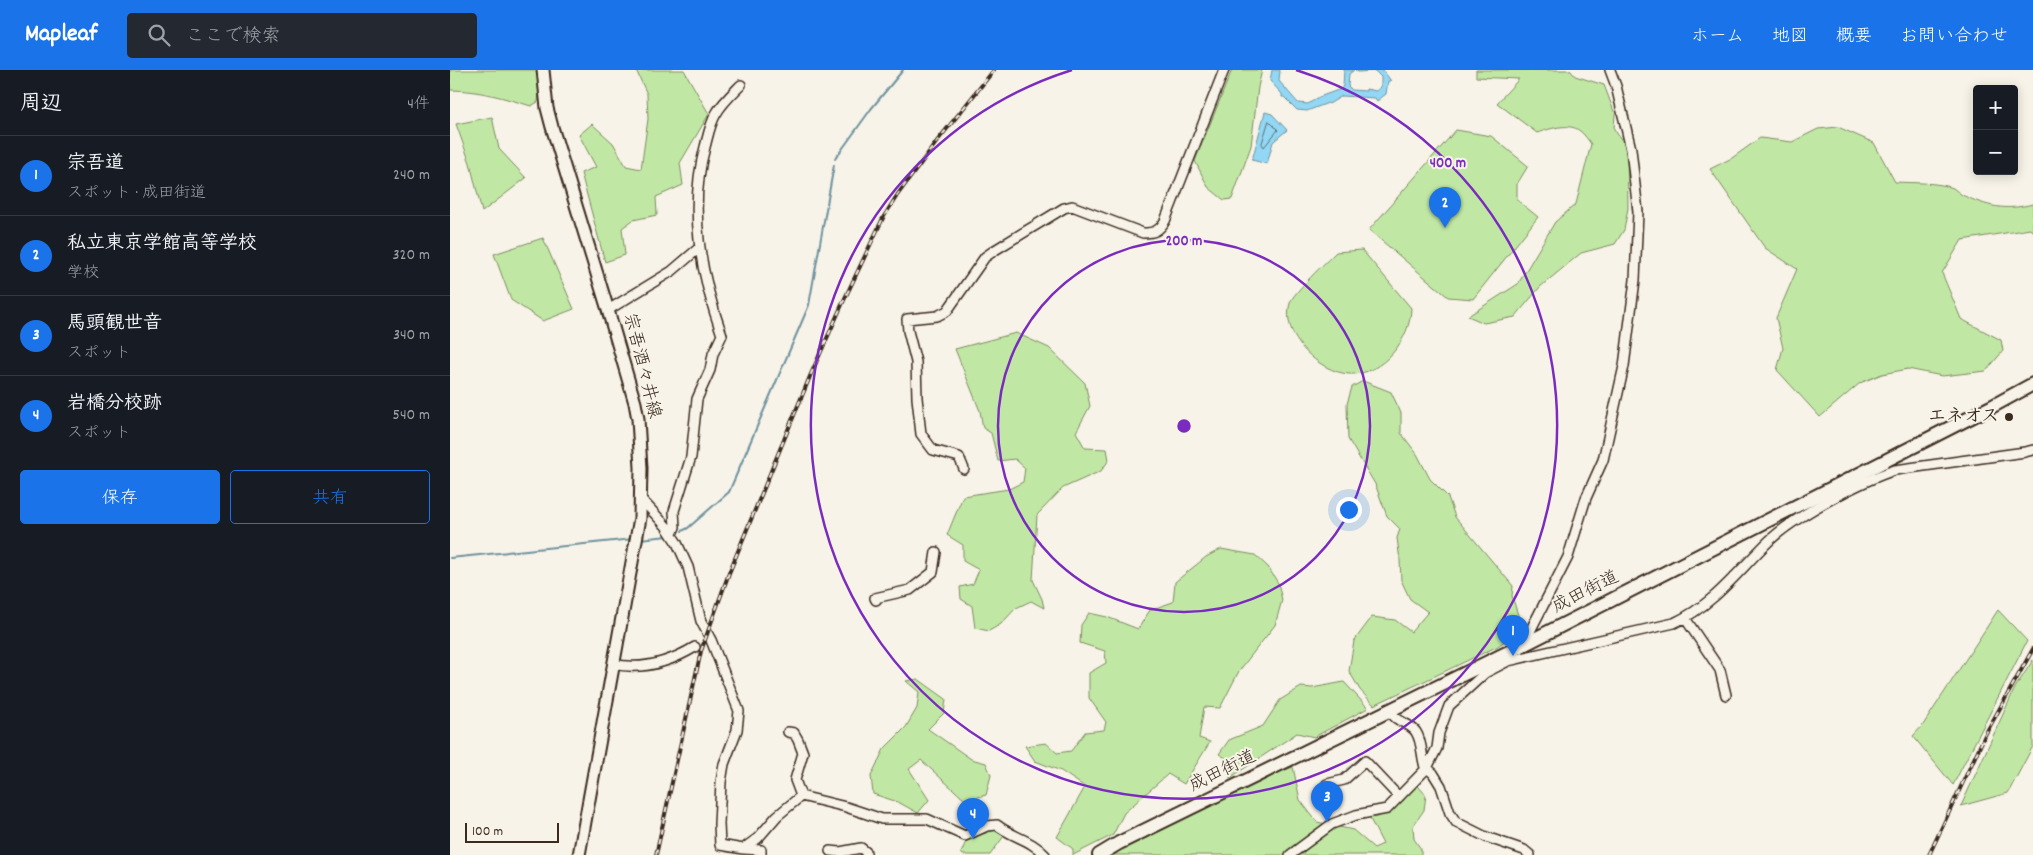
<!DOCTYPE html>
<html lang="ja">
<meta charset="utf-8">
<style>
:root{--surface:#171b24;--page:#242831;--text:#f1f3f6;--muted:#9ea1a6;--line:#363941;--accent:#1a73e8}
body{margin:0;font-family:Dekko,"Klee One",sans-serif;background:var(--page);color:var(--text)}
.controls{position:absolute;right:15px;top:15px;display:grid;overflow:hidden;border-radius:5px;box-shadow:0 2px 12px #0003}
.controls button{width:45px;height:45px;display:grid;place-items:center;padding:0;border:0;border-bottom:1px solid var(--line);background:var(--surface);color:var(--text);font:25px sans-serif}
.scale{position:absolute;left:15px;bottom:12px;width:94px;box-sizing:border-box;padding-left:5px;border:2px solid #3b2a1e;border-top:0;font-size:14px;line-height:18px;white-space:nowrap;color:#3b2a1e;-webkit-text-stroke:4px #f7f3e8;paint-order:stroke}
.you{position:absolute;left:898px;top:439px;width:18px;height:18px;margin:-12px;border:4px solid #fff;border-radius:50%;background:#1a73e8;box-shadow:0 0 0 8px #1a73e833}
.badge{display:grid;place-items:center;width:32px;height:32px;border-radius:50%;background:var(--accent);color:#fff;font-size:16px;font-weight:700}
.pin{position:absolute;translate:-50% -41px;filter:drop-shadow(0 1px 2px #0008)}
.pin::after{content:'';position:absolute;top:26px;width:18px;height:15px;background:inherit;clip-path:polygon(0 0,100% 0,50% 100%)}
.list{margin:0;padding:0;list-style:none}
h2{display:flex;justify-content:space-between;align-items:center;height:65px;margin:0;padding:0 20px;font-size:21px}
h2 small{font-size:16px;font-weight:400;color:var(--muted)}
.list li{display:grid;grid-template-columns:32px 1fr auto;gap:15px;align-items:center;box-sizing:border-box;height:80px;padding:0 20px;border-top:1px solid var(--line)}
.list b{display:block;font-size:19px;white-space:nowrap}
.list p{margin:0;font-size:16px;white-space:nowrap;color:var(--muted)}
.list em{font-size:16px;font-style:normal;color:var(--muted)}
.actions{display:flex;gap:10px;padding:15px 20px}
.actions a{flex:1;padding:11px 0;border:1px solid var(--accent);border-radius:5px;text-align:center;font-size:18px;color:var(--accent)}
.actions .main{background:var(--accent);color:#fff}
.icon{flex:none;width:28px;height:28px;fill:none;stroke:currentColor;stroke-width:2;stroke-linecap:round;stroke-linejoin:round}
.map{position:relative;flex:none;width:1583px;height:785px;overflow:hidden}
header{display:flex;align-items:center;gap:30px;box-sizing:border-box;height:70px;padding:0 25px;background:var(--accent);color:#fff}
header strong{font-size:24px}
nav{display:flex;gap:28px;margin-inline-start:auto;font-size:18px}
.search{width:350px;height:45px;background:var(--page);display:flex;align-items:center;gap:12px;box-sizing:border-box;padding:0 18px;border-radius:5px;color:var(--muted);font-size:19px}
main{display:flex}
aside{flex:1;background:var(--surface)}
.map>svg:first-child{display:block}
</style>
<header>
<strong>Mapleaf</strong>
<div class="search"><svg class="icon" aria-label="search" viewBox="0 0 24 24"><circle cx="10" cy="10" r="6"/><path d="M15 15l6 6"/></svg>ここで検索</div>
<nav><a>ホーム</a><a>地図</a><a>概要</a><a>お問い合わせ</a></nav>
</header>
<main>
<aside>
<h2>周辺<small>4件</small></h2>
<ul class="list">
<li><span class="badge">1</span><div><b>宗吾道</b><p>スポット · 成田街道</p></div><em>240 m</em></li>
<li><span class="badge">2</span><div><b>私立東京学館高等学校</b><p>学校</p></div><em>320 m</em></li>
<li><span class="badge">3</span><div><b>馬頭観世音</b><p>スポット</p></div><em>340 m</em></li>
<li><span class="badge">4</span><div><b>岩橋分校跡</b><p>スポット</p></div><em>540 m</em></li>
</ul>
<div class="actions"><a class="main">保存</a><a>共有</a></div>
</aside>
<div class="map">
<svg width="1583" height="785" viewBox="0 0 1583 785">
<rect width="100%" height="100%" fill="#f7f3e8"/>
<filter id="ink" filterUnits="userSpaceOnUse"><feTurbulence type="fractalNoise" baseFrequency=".02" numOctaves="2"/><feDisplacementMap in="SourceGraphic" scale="10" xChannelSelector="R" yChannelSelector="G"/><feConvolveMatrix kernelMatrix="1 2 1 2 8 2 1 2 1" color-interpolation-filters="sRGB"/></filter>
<g filter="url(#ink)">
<!-- green -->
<path fill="#c0e8a4" stroke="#7e8961" d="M0,0H91L88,32L81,36C55,28 28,20 0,20Z
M186,0H234L259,44L230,93L233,115L206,127L207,145L183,150L172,158L175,185L155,192L131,103L146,97L129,65L142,54L163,73L176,96L191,99L198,49L197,24Z
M782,0H812L808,17L801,76L782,129L774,130L758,117L745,91Z
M1026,0H1120L1125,6L1154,15L1165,44L1164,59L1177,78L1178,138L1174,160L1165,174L1131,183L1090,217L1065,247L1034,253L1018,246L1068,214L1105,152L1126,134L1141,74C1138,70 1135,65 1130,61C1119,52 1099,59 1087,63L1047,33L1069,9L1026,7Z
M42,47L49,79L76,108L32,142L20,93L6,54Z
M1388,57L1424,73L1445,112C1462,113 1488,112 1503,118C1506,120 1509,123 1512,125C1539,137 1554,141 1583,134V162L1580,159L1512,170L1492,203L1511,249L1551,270L1553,281L1536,301L1492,306L1458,299L1432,304L1410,313L1370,347L1327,300L1333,278L1326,248L1347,199L1315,178L1260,99L1282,88L1310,68L1342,72L1368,59Z
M1006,60L1041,66L1078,96L1067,114V130L1088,147L1023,229L998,227L919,160Z
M93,168L124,239L93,251L61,230L44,184Z
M912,180L961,238C961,268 933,306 899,304C869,302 830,266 840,233C842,224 877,191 886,182Z
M566,263L599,278L635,313L640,336L626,362L635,378L657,379L659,390L651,401L613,418L587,445L583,510L592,529L594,538L581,531L566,538L551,554L539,561L525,558L522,536L511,529L510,517L523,514L529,500L513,491V475L497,465L513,426L559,419L573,412L575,398L565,389L548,391L541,363L533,358L530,341L505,279Z
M913,311L941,322L951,343V363L967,384L980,409L998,427L1005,447L1063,516L1062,526L1072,558L1048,576L924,635L910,620L899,601L904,571L922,547L945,550L961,562L978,542L960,529L951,510L950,490L947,468L950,459L937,446L925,414L898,369L897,334L902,317Z
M771,479L805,485L818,497L828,513L832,530L825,555L789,601L770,638L754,637L749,668L760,672L734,714L718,704L674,743L663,765L623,785V779L607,767L635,717L611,701L585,691L575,676L596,673L607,683L621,681L635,662L654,660L656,652L639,628V603L656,593L655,581L630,573L631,555L639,543L657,547L688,559L700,540L723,532L725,512L756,487Z
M1548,540L1577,571L1503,715L1463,666L1473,655Z
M1583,590V676L1558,723L1511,736L1565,618Z
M468,609L496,629L494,643L478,659L521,689L536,693L541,705L536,725L515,730L471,690L459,699L479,730L468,743L448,732L423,724L421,706L434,679L456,657L467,638L469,622L456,611Z
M894,612L918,638L864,667L847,663L780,708L781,691L769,684L779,670L813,656L830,630L851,617L862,618Z
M843,697L850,730L867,752L903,760L924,778L933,774L919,747L968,716L976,725L974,740L963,756L964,769L971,779V785H660L800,713Z
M545,760L554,766L540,785H513L511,783L517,769Z"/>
<!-- water -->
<path fill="#92d7f4" stroke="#6f929e" d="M822,0H830L829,11L848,33L858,34L869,27L891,19L893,16L894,0H904L899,4L898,16L902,20L916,21V19L926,21L931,17V7L925,1L908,2L905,0H933L941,11H938L936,24L927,31L925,28L892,26L879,34L878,33L857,41L847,40L834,27H832V24L820,11Z
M815,42L822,44L837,60L823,72L817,94L802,90Z"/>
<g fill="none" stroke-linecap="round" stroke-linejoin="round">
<!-- shore -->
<path stroke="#5e6f74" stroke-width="1" d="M819,51L828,60L814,77L812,74Z"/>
<!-- stream -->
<path stroke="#6f929e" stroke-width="2" d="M385,89L421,39L453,0
M232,461L238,458L279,422L359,235L384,95
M190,469L218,466
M0,488L183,469"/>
<defs>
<path id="minor" d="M158,240L222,201L249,178
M514,399L509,387L483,380L471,364L467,328L466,292L458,261L457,249L487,246L497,241L535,187L545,180L614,138L622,136L693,163C704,163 709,161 715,151L774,0
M192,430L216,456L227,473L238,497L251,551L261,570L289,641L287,660L274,694L271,712L269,754L270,775L293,779L308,768L327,746L351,726L396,737L432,749H477L515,766L537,756L547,755C562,767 582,770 595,785
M222,464L225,457L224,441L241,387L247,329L260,300L263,284L272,265C251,205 238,140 255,77C258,66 260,54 266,44C272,33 282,24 291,15
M426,530L425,528L460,520L483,502L486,482
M1235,548L1270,600L1276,625
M1073,575L1118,487L1136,428L1153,390L1174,296L1185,210L1188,142L1181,79L1166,16L1160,0
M163,594C193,601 220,592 245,577
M939,640C946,653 959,652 966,662C973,673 971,688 976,700
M338,662L344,663L348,670L353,683L345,710L351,726
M977,698L983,703L991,716L1000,743L1006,752L1036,767L1074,780L1080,785
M877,714L894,710L915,691L949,727
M293,779L311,780V785
M380,781L390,782L411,778L416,782V785
M840,785L882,754L906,745L937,739L977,698L987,678L989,663L999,636L1035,603L1058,591L1224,553C1265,534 1287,502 1319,471C1345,446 1411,411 1445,400L1575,382L1583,380"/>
<path id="major" d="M93,0L97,38L102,57L158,240L185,333L188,349L191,398L190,448L129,785"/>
<path id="highway" d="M649,785L669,773L1073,575L1541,337L1583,314"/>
</defs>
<!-- minor casing -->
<use href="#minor" stroke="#3b2a1e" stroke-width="12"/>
<!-- major casing -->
<use href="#major" stroke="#3b2a1e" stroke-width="15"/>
<!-- highway casing -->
<use href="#highway" stroke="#3b2a1e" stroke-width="16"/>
<!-- minor -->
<use href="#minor" stroke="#f7f3e8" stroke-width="9"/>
<!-- major -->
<use href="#major" stroke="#f7f3e8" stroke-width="11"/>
<!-- highway -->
<use href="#highway" stroke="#f7f3e8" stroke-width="12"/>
<defs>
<path id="rail" d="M206,785L251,581L279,503L361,304L395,228L433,148L448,124L488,70L544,0
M1479,785L1536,663L1583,579"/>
</defs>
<!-- rail casing -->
<use href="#rail" stroke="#3b2a1e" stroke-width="4"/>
<!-- rail -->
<use href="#rail" stroke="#f7f3e8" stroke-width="2" stroke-dasharray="5.5" stroke-linecap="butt"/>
</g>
</g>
<!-- distance rings -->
<g fill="none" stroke="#7b2cbf" stroke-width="2.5">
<circle cx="734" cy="356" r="186"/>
<path d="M846 0A373 373 0 1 1 622 0"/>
</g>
<!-- markers -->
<circle fill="#3b2a1e" stroke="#f7f3e8" stroke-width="2" cx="1559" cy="347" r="5"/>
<g text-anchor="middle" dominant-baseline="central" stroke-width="4" stroke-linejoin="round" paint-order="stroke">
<!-- street labels -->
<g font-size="18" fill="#3b2a1e" stroke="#f7f3e8">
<text transform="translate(191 296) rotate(76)">宗吾酒々井線</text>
<text transform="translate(1136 523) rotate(-27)">成田街道</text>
<text transform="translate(773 702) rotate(-26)">成田街道</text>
</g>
<!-- poi labels -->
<g font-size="18" font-weight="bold" fill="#3b2a1e" stroke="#f7f3e8" text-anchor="end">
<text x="1549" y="347">エネオス</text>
</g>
</g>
<circle cx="734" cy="356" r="8" fill="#7b2cbf" stroke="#f7f3e8" stroke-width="2.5"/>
<g font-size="15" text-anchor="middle" font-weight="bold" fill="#7b2cbf" stroke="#f7f3e8" stroke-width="4" stroke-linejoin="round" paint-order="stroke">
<text x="998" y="97">400 m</text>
<text x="734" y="175">200 m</text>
</g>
</svg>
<div class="controls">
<button>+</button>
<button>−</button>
</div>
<div class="scale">100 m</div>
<div class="you"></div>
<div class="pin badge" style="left:1063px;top:586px">1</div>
<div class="pin badge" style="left:995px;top:158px">2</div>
<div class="pin badge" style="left:877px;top:752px">3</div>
<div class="pin badge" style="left:523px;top:769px">4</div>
</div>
</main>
